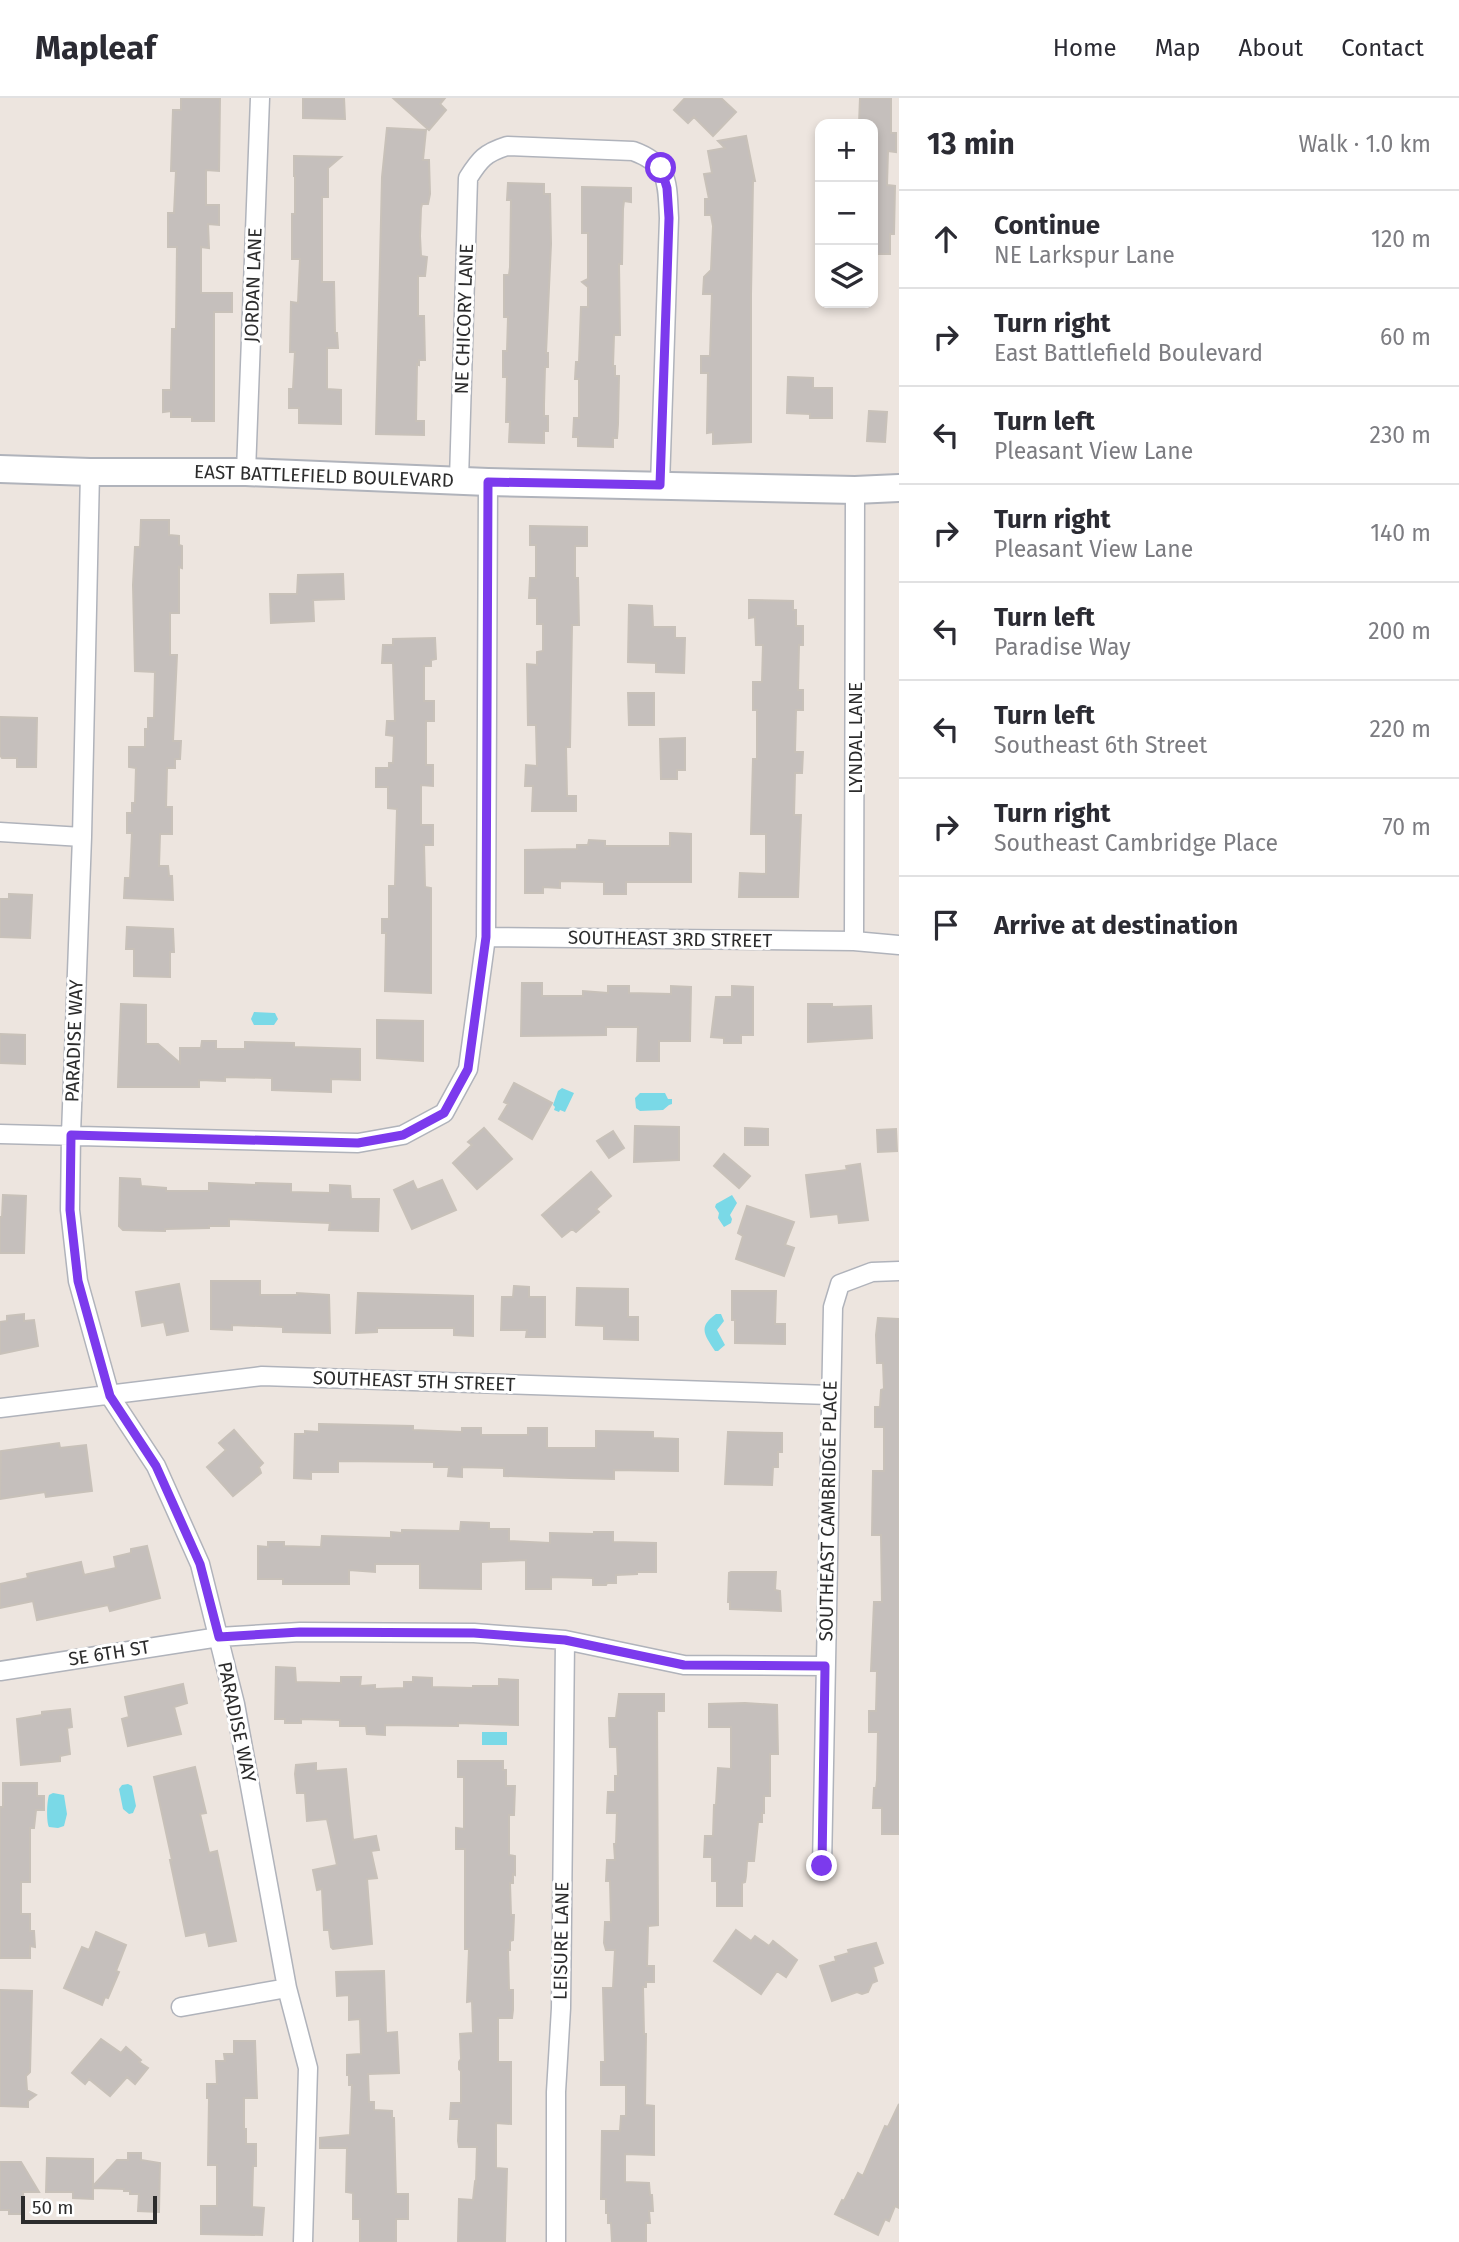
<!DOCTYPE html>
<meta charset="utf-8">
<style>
:root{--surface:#fff;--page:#f2f2f3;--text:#2b2b33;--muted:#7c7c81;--line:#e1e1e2}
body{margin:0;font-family:"Fira Sans",sans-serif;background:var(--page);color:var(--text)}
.controls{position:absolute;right:21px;top:21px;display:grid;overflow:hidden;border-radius:14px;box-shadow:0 4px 10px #0003}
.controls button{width:63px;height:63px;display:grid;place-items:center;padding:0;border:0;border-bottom:2px solid var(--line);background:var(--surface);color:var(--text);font:35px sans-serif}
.scale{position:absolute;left:21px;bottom:18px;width:136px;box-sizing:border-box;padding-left:7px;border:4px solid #2c2c2c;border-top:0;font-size:19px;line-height:24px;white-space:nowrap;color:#2c2c2c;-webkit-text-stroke:5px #fff;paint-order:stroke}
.stop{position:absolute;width:21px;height:21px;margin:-16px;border:5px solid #7c3aed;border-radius:50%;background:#fff}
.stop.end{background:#7c3aed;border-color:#fff;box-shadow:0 2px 7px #0008}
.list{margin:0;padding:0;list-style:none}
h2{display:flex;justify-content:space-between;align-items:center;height:91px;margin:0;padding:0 28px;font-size:30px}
h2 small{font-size:23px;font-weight:400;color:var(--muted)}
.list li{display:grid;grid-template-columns:46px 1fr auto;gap:21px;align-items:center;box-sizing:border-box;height:98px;padding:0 28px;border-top:2px solid var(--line)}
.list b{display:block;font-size:26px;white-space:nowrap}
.list p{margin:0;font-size:23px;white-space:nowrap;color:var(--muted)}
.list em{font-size:23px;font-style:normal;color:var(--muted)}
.icon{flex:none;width:38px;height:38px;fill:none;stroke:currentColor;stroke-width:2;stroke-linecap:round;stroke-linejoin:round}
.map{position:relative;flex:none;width:899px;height:2144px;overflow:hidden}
header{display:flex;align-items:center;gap:42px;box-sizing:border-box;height:98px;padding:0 35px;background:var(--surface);border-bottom:2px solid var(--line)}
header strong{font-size:33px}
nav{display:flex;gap:38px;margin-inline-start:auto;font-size:24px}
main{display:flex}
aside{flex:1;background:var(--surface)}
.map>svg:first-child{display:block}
</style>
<header>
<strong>Mapleaf</strong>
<nav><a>Home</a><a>Map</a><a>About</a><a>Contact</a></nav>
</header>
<main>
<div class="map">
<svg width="899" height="2144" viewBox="0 0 899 2144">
<rect width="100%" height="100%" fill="#ede5df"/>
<!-- water -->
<path fill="#7ad9e7" d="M254,914L275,915L278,921L274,927H254L251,921Z
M562,990L574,995L565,1014L560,1012L559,1014L554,1012L555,1009L553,1007L558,993Z
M640,995H665L668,1001H672V1006L669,1007L663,1012L640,1013L636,1010L635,1000Z
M732,1097L737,1105L730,1117L732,1121L731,1125L724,1129L718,1120L719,1115L715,1109L716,1106Z
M716,1216H721L724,1223L717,1232L725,1247L718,1253H715C704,1236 698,1229 716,1216Z
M482,1634H507V1647H482Z
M128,1686L132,1688L136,1708L133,1715L129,1716L123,1711L119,1691L122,1687Z
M53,1695L64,1697L67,1716L64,1728L58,1730L49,1729C46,1723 47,1703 49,1697Z"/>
<!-- building -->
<path fill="#c5bfbc" stroke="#c8c1b9" stroke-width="2" d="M181,0H220L219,73L206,72V107H219V127L208,126L209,150L201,149V195H232V214H214V323H192V319H171V313L163,314V292H171L172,231H176L177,149H168V115H174L176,73H171L173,12H181Z
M303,0H344L345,21L303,20Z
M393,0H445L440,6L446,12L429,32Z
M685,0H721L736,14L713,38L694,19L688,25L674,12Z
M860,0H891V35H896V54L888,53L887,87L895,88L894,136H890V156H873V26H859Z
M387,30L426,32L423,62H429L430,96L428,106H422L421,110L420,138L421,158L427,159L425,178H418V218H424L425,262H419V267L417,266L416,323H424V337L376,336L382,79Z
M746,38L755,83H753L751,197V344L713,346V334L707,335L708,275H701V258H710L712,196H703L704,179L711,172L713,128L711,117H705V101H709L704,76L712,75L708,53L725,50L718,43Z
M294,58L341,59L328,70V99H322V184H334L335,235H337L338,250H327V291L341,292V326L299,325V310H289V291H293L295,254H290L291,204L298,205L300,161H292V116H295V78H294Z
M508,85L544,86V96H550L551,146L546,255H548V269H545L544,306V318H548V333H544V345L509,344L510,324H506L507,279H503V253H507L508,219H504V177H509L510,169L511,102H507Z
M582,89L631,90V104L624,103L623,111L622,166H619L620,237H614L613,268H615V278H619L618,326L617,340H613V349L578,348V339H573L574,320H579V281H575L576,264H579L581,209H588V189L582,184L588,181V135H582Z
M788,279L813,280V290H832V320H810V316L787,315Z
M869,313L887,314L885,344L867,343Z
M141,422H169V437L179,438V447L182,448V470L179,469V515H170V557H177L173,643H181L180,661H175V670H167L166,709H172V736H160L159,768H168L169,778H172L173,802L124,800L125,780H130L132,735H127V715H132V705H135L136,670L129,669V649H145V631H148V620H154L155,574L135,573L133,487L135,449H140Z
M530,428L587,429V448H575V480H578L579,527H572L570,649H566L567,698H576V713H532L533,688H525L526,667L537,668L536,627H528L527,566L537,567V554L543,553V526H537V500H529L530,480H536V447H530Z
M343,476L344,501L313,502L314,523L271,525L270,496H297L298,477Z
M749,502L793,503V512H796V528H803V547H799L798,592H803V612H796L795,654H803L802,675H795L794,717H801L798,799H739L740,775L766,776V736H751L753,661H757V612H753V584H762L763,547H756L755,519L749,520Z
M629,507L652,508L653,529H675V540H685L684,575L656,574V565L628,564Z
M435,540L436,561L431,562V568H424V603H434V623H426V667H433V688L421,687V727H433V747H424L425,789L431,790V895L385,893L386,835H382V821H389V788H395L397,711L388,710V689H376V670H389V665H393L394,638L386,637L387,623H395L393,565H382L383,547H393V541Z
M628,595H654V627H629Z
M0,619L37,620L36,669H17V660H2L0,657Z
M685,640V672H677V681H661L660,641Z
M670,735L691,736V784H626V796H604V784L560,783V790L543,789V795H525V752L577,751V747H588L589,742L605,743V748H670Z
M9,796L32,797L30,840L0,839V801H9Z
M127,829L173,831L174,854H170V879L134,878V851H126Z
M522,885H542V898H583V893L608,895V888H629V895L671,896V888L691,889L690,943H659V963H637L638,929H606V937L521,938Z
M732,888L753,889V937H741V945H724V940L711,939L716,899H732Z
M121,906L146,907V946H158L180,965V950H201L202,943H216V951H245V944L294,945V949L360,951V982L331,981V994L272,992V980L225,979V983L199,982V989H118Z
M808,906H832V909L871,908L872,940L808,944Z
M377,922L423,923V963L377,960Z
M0,936L25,937V966L0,965Z
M514,985L552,1005L532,1041L499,1021L508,1006L504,1004Z
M635,1028L679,1029V1062L634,1064Z
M484,1030L512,1061L477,1091L453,1065L472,1047L468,1044Z
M745,1030L768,1031V1047H745Z
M896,1031L897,1053L878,1054L877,1032Z
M613,1033L624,1050L609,1060L597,1043Z
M724,1056L750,1078L739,1090L714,1068Z
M860,1066L868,1122L839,1125L838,1116L811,1119L806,1077L847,1072L846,1068Z
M591,1074L611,1098L596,1111L599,1114L576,1134L572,1131L562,1139L542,1117Z
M120,1080L140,1081L141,1088L166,1090V1093H209V1085L256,1087V1085L291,1086V1094L330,1095V1087L350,1088L351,1101H379L378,1133L329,1132L330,1125L229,1121V1128H209V1130L165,1131V1133L123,1132L119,1128Z
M442,1082L456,1112L412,1131L394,1092L413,1083L417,1092Z
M3,1097L26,1098L24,1155H0V1119H2Z
M747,1108L794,1124L785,1147L794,1150L784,1178L736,1161L743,1138L738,1135Z
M211,1183H260V1197H297V1195L329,1197L330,1235L283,1234V1229L232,1227V1232L211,1231Z
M179,1186L188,1233L167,1237L164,1224L142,1228L136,1194Z
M514,1188L529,1189V1199H545V1239H526L527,1232H501L502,1199H513Z
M577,1190L628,1191V1219H638V1242L604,1241V1228L576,1227Z
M732,1193H776L775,1226H785V1246L735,1245V1222H732Z
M358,1195L473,1198V1238L454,1237V1230H377V1234L356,1235Z
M24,1216V1223L34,1222L38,1248L0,1256V1224L7,1223V1218Z
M878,1220L899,1221V1736H882V1710H873L874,1690H876L877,1682L878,1634H869V1613H876L877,1573H871L874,1504H882L881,1437H872L873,1373H884V1329H875V1309H880L881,1292L884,1291L883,1265H877L876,1237Z
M319,1326L413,1328V1332L462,1334V1330H481V1337H528V1330H547V1350H596V1333L653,1334V1340L678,1341V1373L614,1372V1381L571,1380L504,1378V1370L462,1369V1379L448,1378L449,1369H434V1364L338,1363V1374H311V1381L294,1380L295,1336H305V1333L319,1334Z
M234,1332L263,1365L259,1369L261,1375L233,1398L207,1369L226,1352L219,1345Z
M728,1334L782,1335V1354H778V1369H773L772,1387L725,1386Z
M59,1345L60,1350L86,1347L92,1393L46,1399L45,1394L0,1401L1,1353Z
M461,1424L489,1425V1431H509V1443L550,1445V1435L594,1436V1434H613V1444L656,1445V1474H637V1476L616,1477V1485H607L606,1487H593V1480L551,1479V1491H526V1462L481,1464V1491L420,1490V1466H375V1474L349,1472V1486H283V1481H258V1448L268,1449V1444H284V1448L321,1449L322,1438L391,1440V1434L402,1435V1432L460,1433Z
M147,1448L160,1500L110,1513L108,1507L37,1522L33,1503L0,1510V1486L28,1480L27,1476L81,1464L84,1477L116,1470L114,1459L131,1455V1451Z
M731,1474H776L775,1492L780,1493L781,1513L730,1511V1504H728L729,1475Z
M276,1569L295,1570L296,1584L341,1585V1579H361L360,1588L375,1587V1591L404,1590V1584H413V1579L432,1580V1589L473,1590V1588H499V1581L518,1582V1627L458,1625V1628L385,1627V1637L367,1636L366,1628H340V1622L301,1621V1625H285V1621H275Z
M183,1586L187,1605L174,1609L181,1636L128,1648L122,1621L129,1619L125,1599Z
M619,1596H664V1613H657L658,1827L648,1828L647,1868H654V1884H646V1889H643L644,1936H646L645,2007L654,2008V2057L625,2056V2084L649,2085L650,2097H652L653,2113H649L650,2125H646V2144H612L611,2125H608V2115H606V2101H601L602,2033H620L621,2018H626V1987H601V1964H605L603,1890H613L615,1852H606L604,1845L605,1824H611L610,1783H606L607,1762H615L614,1746H616L617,1715H607L608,1694H615V1678H618L617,1649H610L609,1620H616Z
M745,1605L777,1607L778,1656H770V1698H764V1715H762V1724H758L754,1763H747L746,1778L745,1784L742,1785V1808H717V1783H712V1759H704L705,1738H713L714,1707H716L718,1670L731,1671V1629H709V1606Z
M70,1611L72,1629L67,1630L70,1656L60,1658V1663L21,1667L17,1621L42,1617V1614Z
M458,1663H503V1672H506V1688H515L514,1717H509V1757L515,1758V1777L513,1776V1785H510L511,1817H514L513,1842L510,1843V1852H508L509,1892H513V1912L512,1920H498V1964H511V2026L496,2025V2070L507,2071L505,2144H458L459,2101L473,2102L475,2084L476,2085L477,2049H459L458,2043L459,2021H450L451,2005H461V1973L459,1971V1964L461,1961L460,1936L473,1935L472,1903L467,1904L469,1851H465V1751H456V1730L464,1731V1679H458Z
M316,1665V1673L346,1671L353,1742L376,1738L379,1752L371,1753L377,1780L367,1781L372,1846L333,1851L331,1849L329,1832H324L322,1791L317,1792L313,1772L337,1767L327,1721L307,1723L305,1695H297L295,1676L296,1667Z
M195,1669L206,1715L200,1716L209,1755L217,1753L236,1843L209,1848L206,1834L186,1838L170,1762H172L154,1679Z
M3,1685H37V1698H44V1712H36L34,1730H30V1784H21V1816H30V1833H34L35,1849L30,1848V1860H0V1709H3Z
M736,1832L751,1843L755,1838L769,1848L773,1843L797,1862L786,1879L777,1873L761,1896L714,1863Z
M96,1834L126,1847L116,1873L119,1874L108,1900L105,1899L102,1907L64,1890L82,1849L89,1852Z
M876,1845L883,1865L873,1869L877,1883L872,1885L868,1894L862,1896L857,1894L832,1903L820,1868L836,1863L835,1859L849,1855L848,1852Z
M384,1873L386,1935L397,1934L399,1975L368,1976L369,2004H374V2012L392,2013V2020H394L396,2096H408V2121H396V2144H360V2121H353V2095L346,2094L347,2050H320V2040L350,2037L352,1987H349V1977H347V1957L361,1956L360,1921L349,1922V1897L337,1898L336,1874Z
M0,1892L32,1893L30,1974L26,1978L27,1992L36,1997L28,2003V2009L0,2008Z
M101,1941L121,1955L126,1949L141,1962L139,1964L148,1970L135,1986L127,1979L110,1998L89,1981L85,1986L72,1975Z
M234,1943H255L257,2000H244V2031H246V2046H256V2068H253L252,2109L264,2110L262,2137L201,2136V2108H217V2067H208L209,2000H207V1986H217L216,1963H225L224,1956H234Z
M899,2006V2110L895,2108L889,2123L885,2121L878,2137L835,2116L842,2102L844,2103L858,2075L863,2078L885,2028L888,2029Z
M128,2055H141V2062L160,2065L159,2114L138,2113L139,2096H130V2093H124V2091L93,2090V2101L73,2100V2094H46L47,2060L93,2061V2088L117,2062H128Z
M0,2064H21L39,2094H23L24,2116H9V2112H0Z"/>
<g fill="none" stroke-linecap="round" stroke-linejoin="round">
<defs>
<path id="street" d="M90,374L82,739L71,1036L70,1112L78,1183L110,1298L156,1368L200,1466L235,1606L287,1890L308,1970L303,2144
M246,374L260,0
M459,382L468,80C480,61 485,55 507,48L633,53C670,66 667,86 669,120L660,387
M0,734L82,739
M486,839L854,843L899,847
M854,843L855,392
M0,1036L358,1045L403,1037L444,1015L468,971L486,839L488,384
M0,1310L262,1278L830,1297
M0,1573L219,1539L300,1534L474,1535L565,1542L684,1567L825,1568
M822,1768L833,1209L840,1186L872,1174L899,1173
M181,1909L287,1890
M556,2144V1994L561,1910L565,1542"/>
<path id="secondary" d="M0,371L90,374H246L488,384L855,392L899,390"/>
</defs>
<!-- street casing -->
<use href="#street" stroke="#b0b3bb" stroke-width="21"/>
<!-- secondary casing -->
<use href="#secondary" stroke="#b0b3bb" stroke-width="30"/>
<!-- street -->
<use href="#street" stroke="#fff" stroke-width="18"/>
<!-- secondary -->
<use href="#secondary" stroke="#fff" stroke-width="26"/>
</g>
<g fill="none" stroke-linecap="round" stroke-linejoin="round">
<!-- route -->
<path stroke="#7c3aed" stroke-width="9" d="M661,70L667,90L669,120L660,387L488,384L486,839L468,971L444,1015L403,1037L358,1045L71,1037L70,1112L78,1183L110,1298L156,1368L200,1466L219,1539L300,1534L474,1535L565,1542L684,1567L825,1568L822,1768"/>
</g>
<g text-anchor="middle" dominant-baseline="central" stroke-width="6" stroke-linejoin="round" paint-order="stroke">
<!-- street labels -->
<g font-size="19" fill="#2c2c2c" stroke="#fff">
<text transform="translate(253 187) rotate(-88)">JORDAN LANE</text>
<text transform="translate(464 221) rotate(-88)">NE CHICORY LANE</text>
<text transform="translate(324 378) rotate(2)">EAST BATTLEFIELD BOULEVARD</text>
<text transform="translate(855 640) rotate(-90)">LYNDAL LANE</text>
<text transform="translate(670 841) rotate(1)">SOUTHEAST 3RD STREET</text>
<text transform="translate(74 943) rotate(-88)">PARADISE WAY</text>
<text transform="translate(414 1283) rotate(2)">SOUTHEAST 5TH STREET</text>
<text transform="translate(828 1413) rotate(-89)">SOUTHEAST CAMBRIDGE PLACE</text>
<text transform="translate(109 1555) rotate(-9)">SE 6TH ST</text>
<text transform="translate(237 1624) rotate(78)">PARADISE WAY</text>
<text transform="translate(561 1843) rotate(-89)">LEISURE LANE</text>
</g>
</g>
</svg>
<div class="controls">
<button>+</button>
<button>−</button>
<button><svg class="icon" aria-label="layers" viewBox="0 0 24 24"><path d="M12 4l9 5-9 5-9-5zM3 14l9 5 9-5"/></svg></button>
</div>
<div class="scale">50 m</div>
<div class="stop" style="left:661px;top:70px"></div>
<div class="stop end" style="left:822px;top:1768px"></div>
</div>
<aside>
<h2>13 min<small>Walk · 1.0 km</small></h2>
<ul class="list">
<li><svg class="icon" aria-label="ahead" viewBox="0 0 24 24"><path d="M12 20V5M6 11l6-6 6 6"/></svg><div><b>Continue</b><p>NE Larkspur Lane</p></div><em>120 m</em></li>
<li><svg class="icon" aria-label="right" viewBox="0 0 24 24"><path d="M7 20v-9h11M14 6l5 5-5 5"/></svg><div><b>Turn right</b><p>East Battlefield Boulevard</p></div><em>60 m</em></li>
<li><svg class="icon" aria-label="left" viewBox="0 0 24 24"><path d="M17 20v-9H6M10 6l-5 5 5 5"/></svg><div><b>Turn left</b><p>Pleasant View Lane</p></div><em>230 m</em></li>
<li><svg class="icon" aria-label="right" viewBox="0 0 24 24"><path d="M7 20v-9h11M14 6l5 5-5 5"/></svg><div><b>Turn right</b><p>Pleasant View Lane</p></div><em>140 m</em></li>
<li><svg class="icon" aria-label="left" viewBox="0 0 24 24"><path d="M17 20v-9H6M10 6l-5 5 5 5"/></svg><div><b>Turn left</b><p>Paradise Way</p></div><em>200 m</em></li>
<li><svg class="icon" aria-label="left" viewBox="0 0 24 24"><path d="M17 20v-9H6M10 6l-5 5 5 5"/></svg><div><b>Turn left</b><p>Southeast 6th Street</p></div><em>220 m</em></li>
<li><svg class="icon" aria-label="right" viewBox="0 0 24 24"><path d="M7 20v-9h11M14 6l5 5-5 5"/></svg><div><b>Turn right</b><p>Southeast Cambridge Place</p></div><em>70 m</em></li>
<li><svg class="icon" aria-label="arrive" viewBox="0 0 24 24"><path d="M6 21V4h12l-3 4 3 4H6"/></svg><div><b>Arrive at destination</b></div></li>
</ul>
</aside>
</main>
